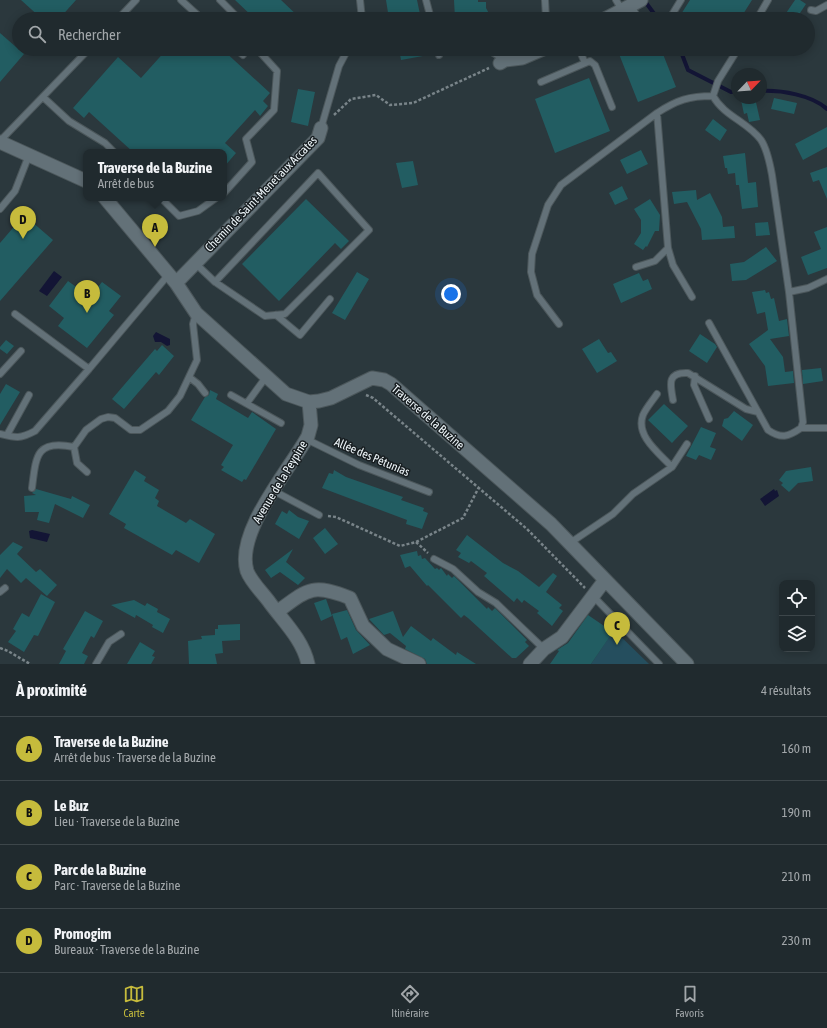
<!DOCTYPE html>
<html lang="fr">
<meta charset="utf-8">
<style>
:root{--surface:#202a2e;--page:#2d363a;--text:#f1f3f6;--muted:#a2a7aa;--line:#3d464a;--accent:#c6bb3c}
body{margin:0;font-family:"Asap Condensed",sans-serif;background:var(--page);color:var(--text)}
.controls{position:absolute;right:12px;bottom:12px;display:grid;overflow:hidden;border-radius:8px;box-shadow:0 2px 10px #0003}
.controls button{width:36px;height:36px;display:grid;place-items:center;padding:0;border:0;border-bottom:1px solid var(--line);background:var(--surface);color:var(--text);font:20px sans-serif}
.compass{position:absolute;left:731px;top:68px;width:36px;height:36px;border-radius:50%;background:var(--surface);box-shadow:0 2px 10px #0003;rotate:65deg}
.you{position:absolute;left:451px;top:294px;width:14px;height:14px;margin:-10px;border:3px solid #fff;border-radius:50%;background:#1a73e8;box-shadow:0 0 0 6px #1a73e833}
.badge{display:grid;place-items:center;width:26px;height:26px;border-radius:50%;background:var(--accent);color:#111;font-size:13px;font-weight:700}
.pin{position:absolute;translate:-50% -33px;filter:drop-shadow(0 1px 2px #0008)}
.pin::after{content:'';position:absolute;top:21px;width:14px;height:12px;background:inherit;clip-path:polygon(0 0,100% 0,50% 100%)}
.popup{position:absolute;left:83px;top:149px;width:144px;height:52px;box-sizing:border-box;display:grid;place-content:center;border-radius:8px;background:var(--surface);filter:drop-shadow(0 1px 3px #0005);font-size:13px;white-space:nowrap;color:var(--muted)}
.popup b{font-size:15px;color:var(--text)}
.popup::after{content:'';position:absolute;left:50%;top:100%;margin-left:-8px;border:8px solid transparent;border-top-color:var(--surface)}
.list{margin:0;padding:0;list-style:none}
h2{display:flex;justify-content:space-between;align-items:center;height:52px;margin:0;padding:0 16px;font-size:17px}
h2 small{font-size:13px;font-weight:400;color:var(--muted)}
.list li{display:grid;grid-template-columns:26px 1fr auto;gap:12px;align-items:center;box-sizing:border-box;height:64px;padding:0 16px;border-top:1px solid var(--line)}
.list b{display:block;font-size:15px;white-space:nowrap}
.list p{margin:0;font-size:13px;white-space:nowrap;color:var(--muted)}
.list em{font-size:13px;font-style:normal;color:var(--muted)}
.icon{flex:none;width:22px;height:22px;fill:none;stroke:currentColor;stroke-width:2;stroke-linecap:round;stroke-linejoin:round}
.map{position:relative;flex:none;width:827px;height:664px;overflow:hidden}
.search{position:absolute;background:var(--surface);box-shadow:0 2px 10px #0003;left:12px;right:12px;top:12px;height:44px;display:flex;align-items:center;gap:10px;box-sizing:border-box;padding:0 14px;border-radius:22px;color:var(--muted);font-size:15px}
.sheet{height:308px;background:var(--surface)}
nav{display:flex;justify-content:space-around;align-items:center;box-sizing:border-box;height:56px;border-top:1px solid var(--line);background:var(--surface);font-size:11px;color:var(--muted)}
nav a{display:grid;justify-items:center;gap:2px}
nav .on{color:var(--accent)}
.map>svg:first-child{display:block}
</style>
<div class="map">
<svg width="827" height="664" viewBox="0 0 827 664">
<rect width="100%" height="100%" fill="#2b383d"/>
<!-- green -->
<path fill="#254e5e" d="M614,630L649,664H591Z"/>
<!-- water -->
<path fill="#131535" d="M54,271L62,277L47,296L39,291Z
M156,332L170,339V345L167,346L161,342H155L153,336Z
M774,489L775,491L777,490L779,496L765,506L760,499Z
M32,530L50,534L47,542L30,538L29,531Z"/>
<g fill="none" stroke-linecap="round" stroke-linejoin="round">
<!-- stream -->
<path stroke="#131535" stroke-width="4" d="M644,0L658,19
M680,49L688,70L731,92L737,91
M761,91C781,90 812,95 827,109"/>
</g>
<!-- building -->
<path fill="#225d62" d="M21,0H76L59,19H42Z
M235,0H281L301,19H255Z
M386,0H417L421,19H389Z
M454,0H478V2H486V8L492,19H455Z
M690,0H752L740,19H678Z
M795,0H800L806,4L796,19H782Z
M0,33L24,54L0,82Z
M167,49H222L270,93L263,101L268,106L260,116L255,110L225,143L236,153L224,167V152H133L89,112L84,118L73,108L118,57L141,78Z
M399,49H434V54L401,60Z
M617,49H661L676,87L638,102Z
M589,78L610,131L555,153L535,99Z
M298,89L315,92L308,126L291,122Z
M749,98H755L760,120L749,122L747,113L744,114L741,100Z
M774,98L797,103L794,114L771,109Z
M713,119L727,130L720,141L705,130Z
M827,127V147L803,160L795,144Z
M641,150L648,164L627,174L620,160Z
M745,153L748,183L756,182L758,207L742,209L739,185H736L735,173L728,174L727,168H725L723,156Z
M413,161L418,185L402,188L396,163Z
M827,167V199L819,180L813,182L810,173Z
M622,186L628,199L615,205L609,193Z
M696,190L697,200L710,193L722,217L723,227L734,226L735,238L702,240L701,229L687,202L674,204L672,192Z
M306,199L349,241L341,249L335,243L279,301L242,264Z
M650,199L660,215L659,231H655L647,247L646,246L643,250L634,244L641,233V220L634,209Z
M24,215L53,240L0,301V243Z
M768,222L770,235L756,236L755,223Z
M827,227V268L808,275L801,257L821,249L814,232Z
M766,247L777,261L746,280L732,281L730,264L744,262Z
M357,272L369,279L345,320L332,313Z
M639,273L643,281L648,279L652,289L621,303L613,284Z
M68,281L90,297L102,282L121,296L109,311L114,315L87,348L58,326L64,318L49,306Z
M765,290L766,293L769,292L771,299L774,298L779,321L787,319L789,336L770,339L783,357L785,372L793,371L794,383L768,386L765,366L749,344L768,330L765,312L757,314L752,292Z
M700,334L715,344L717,347L707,363L689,351Z
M599,339L608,353L611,352L617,361L597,373L582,349Z
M6,340L14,346L7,354L0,349V347Z
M162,345L174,356L159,375L156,372L124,409L112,399L155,349L157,351Z
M821,368L823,381L803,384L802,370Z
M6,384L20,392L0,425V394Z
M210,390L218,394L216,399L248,418L252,412L276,429L246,480L244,479L242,482L221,470L224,467L221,465L233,445L191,420L205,397L209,395Z
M664,404L688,426L672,443L648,420Z
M734,411L753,425L742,441L722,426L724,419L728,418Z
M701,427L716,433L710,447L716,449L711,460L699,455L696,460L686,456Z
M811,467L813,481L798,483L789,492L781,485L783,483L779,480L786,471Z
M135,470L146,477L144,481L159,490L155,498L159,501L157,506L186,523L190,519L215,534L199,563L176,550L172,555L124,528L126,524L109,514Z
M334,470L346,477L403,497L401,500L424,508L423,511L428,513L422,529L406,524L407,520L322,488L329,473L333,474Z
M36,489L71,499L72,496L90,505L83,518L55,504L49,523L37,520L39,512H25L24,496L36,495L32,493Z
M289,510L298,517L309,521L299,539L275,524L282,511L287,514Z
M325,528L338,544L325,554L313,538Z
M467,535L503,563L518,571L539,587L553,573L557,576L546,592L562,605L559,608L563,611L552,626L537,613L539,611L524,600L522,603L517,598L514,602L484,576L487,573L471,561L469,563L458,557L461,553L456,550Z
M13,542L23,547L17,554L36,572L40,569L57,585L47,596L26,578L21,583L7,569L0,578V555Z
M293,549L286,562L305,578L298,585L280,572L271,578L265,570Z
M417,551L418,556L421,555L422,559L425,558L435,569L437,568L439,570L441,568L447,576L448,574L452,578L454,576L487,609L488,607L492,611L495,608L527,640L525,642L529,646L516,658H512L468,618L464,615L461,618L428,585L427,586L410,566L405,568L400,555Z
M41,594L55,602L38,636L34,635L24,652L8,642L16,631L13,629L22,613L29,617Z
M326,599L332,616L321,621L314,603Z
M134,600L145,606L147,603L158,609L157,612L170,619L163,633L152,627L153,625L136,615L135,618L111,605Z
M347,610L356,630L370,645L353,654L347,637L341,640L332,614Z
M85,611L103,621L94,638L91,636L82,653L88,656L84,664H59L66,651L63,649Z
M393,611L403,637L411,626L431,641L433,638L456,655L457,652L476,664H427L425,659L405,649L406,646L390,633L384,635L369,619Z
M588,615L613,632L591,664H550L559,651L557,650L568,643Z
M240,624V640L222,641L223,653L215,654L217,664H189L188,641L202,639L201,636L215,635V629H218V625Z
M140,642L155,651L152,656L155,657L151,664H127Z"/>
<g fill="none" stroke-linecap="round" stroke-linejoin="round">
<defs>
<path id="lane" d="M181,0L202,19
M220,0L239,19
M360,0L362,19
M426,0L431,19
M545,0L546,19
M616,0L622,10
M631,6L639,19
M811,10L816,11L827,5
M670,18L681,0
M118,19L136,0
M757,19L768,0
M236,49L243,55L246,49
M438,49L439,55
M487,49L505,60
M579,49L585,63
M541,82L590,61L595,65L612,107
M43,97L69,121L105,143L114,152
M321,128L339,66L348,49
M0,141L89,49
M224,193L252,162L246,139L274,110L277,71L257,49
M161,198L179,216L198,211L216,198
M0,209L15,191L29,155
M668,248L673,265L692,297
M195,263L215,282L265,316L285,314L369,230L318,173L215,282
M636,267L655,261L668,248L657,113C677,100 689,96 713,96
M789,292L808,288L827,279
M15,314L89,369L169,274
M276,315L300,335L330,299
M709,323L768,430C781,439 788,437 801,428L803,422L789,292L772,175C770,164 767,149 761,140C748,122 724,116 713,96L718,81L738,49
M559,324L537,295L531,272L532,254L548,205L561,185L657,113
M0,374L21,351
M695,376L694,385L709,419
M189,377L198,384L205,393
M657,394C653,400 646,408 643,415C635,436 660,454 672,467
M231,395L281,423
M673,400C670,384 667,372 688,373L746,409L758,412
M247,403L266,377
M801,428H827
M0,434C16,438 20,439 35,431L89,369
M7,435L29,395
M306,439L359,465L429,492
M87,472L77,463L74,447L86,430L101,419L108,417L115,418L131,430H140L168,411L180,396L197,360L193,324L196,313
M32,488C36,456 36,439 74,447
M274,491L319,515
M570,543L613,514L633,494L672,467L687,444
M434,559L453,569L478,592L496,603L544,649
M0,592L5,588
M593,596L659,664
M96,664L109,642L121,634"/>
<path id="street" d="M605,19L641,0
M500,63L505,60L522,58L543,49
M0,142L86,181
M105,198L176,283L196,313L286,394L309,402L319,401L331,398L372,378L384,380L391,384L551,524L687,664
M176,283L318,138L321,128
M277,612C308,589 312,583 350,598L363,626L387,649L419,664
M308,664C303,640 284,622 270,603C263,593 251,582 247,571C235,532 290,469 308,436L311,425L309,402
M530,664L544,649L562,637L605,580"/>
</defs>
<!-- lane casing -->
<use href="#lane" stroke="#4c575b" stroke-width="8"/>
<!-- street casing -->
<use href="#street" stroke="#4c575b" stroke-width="15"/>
<!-- path -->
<path stroke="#798489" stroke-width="2.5" stroke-dasharray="3 2" stroke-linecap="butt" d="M334,115L351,99L376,95L390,105L413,103L489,68
M366,395L373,398L527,529L585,588
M328,516L336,517L400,546L416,542L463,518L479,487
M416,542L428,553
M0,648L8,651L30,664"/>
<!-- lane -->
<use href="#lane" stroke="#637178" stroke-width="6"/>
<!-- street -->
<use href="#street" stroke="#637178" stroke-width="13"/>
</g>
<g text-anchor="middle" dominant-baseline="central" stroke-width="3" stroke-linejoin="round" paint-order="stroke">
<!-- street labels -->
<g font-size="12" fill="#edf5f9" stroke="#181e21">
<text transform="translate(261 194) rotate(-46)">Chemin de Saint-Menet aux Accates</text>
<text transform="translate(428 417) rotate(41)">Traverse de la Buzine</text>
<text transform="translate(372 457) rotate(23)">Allée des Pétunias</text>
<text transform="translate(280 482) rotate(-59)">Avenue de la Peypine</text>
</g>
</g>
</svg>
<div class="controls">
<button><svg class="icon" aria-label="locate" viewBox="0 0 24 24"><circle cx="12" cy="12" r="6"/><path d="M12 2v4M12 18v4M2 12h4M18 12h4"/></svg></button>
<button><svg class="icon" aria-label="layers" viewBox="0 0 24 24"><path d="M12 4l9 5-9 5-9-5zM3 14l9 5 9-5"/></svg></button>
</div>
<svg class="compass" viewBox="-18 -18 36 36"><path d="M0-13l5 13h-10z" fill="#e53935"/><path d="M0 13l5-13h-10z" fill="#a2a7aa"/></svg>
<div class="you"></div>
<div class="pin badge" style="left:155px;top:247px">A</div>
<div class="popup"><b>Traverse de la Buzine</b>Arrêt de bus</div>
<div class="pin badge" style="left:87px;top:313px">B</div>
<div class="pin badge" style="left:617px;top:645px">C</div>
<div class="pin badge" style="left:23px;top:239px">D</div>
<div class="search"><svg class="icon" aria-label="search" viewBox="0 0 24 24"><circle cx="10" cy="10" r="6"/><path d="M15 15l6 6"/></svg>Rechercher</div>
</div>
<section class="sheet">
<h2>À proximité<small>4 résultats</small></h2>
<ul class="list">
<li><span class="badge">A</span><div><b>Traverse de la Buzine</b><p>Arrêt de bus · Traverse de la Buzine</p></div><em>160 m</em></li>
<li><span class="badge">B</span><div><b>Le Buz</b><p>Lieu · Traverse de la Buzine</p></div><em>190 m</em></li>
<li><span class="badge">C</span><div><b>Parc de la Buzine</b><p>Parc · Traverse de la Buzine</p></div><em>210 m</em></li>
<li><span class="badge">D</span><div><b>Promogim</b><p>Bureaux · Traverse de la Buzine</p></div><em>230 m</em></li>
</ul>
</section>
<nav>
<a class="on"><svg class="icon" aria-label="map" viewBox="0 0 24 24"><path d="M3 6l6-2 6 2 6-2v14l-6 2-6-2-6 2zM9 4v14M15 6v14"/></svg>Carte</a>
<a><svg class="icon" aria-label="directions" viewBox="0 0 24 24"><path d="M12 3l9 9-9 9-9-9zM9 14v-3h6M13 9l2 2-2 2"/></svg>Itinéraire</a>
<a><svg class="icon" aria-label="saved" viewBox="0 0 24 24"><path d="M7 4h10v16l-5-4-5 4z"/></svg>Favoris</a>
</nav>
